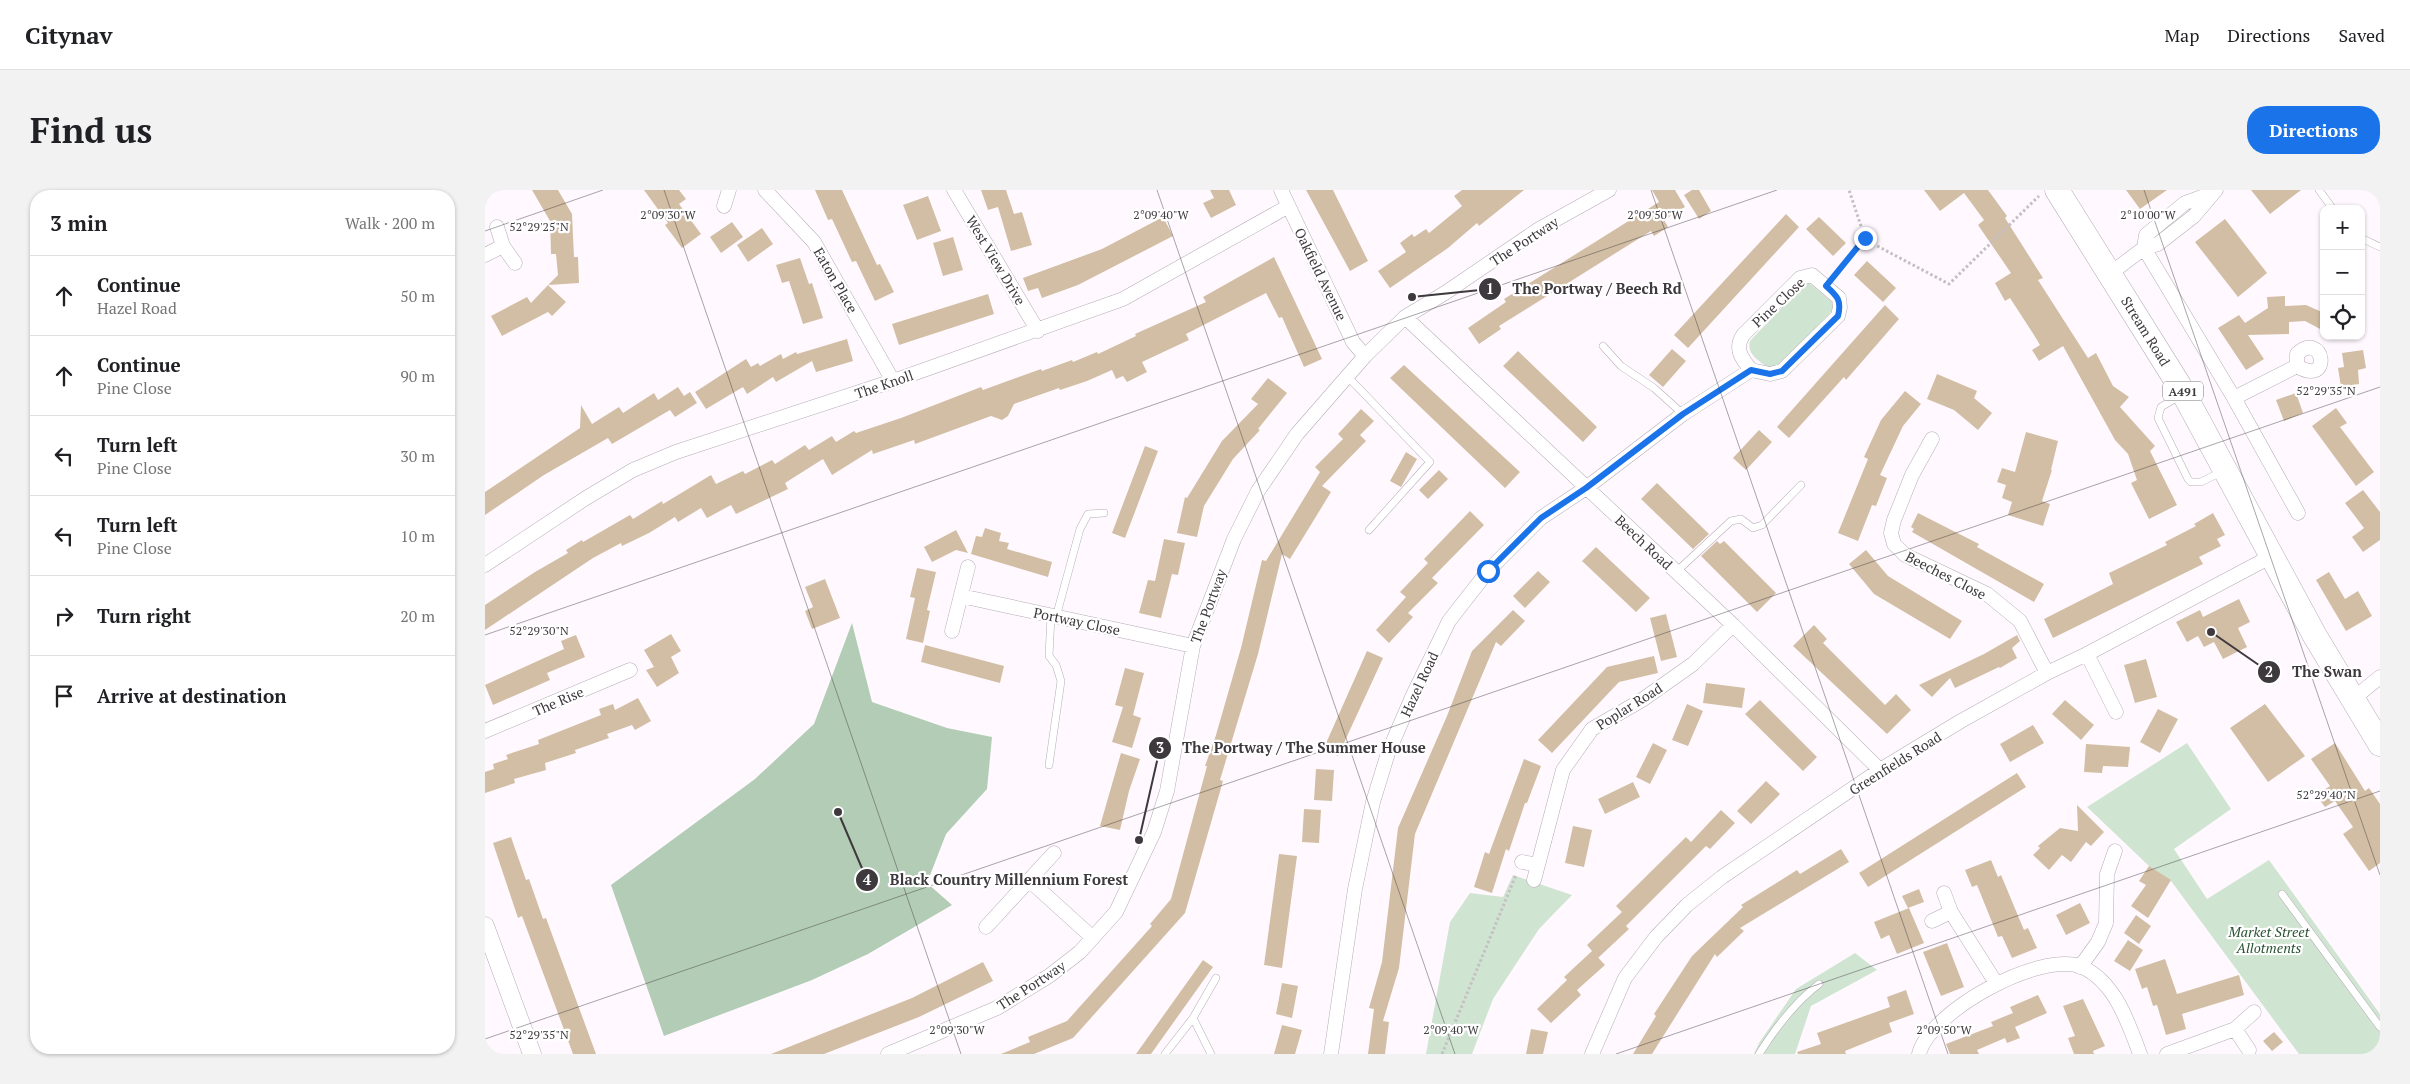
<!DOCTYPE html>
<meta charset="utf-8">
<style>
:root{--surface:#fff;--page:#f2f2f2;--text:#202124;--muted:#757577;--line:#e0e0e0;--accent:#1a73e8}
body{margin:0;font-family:"PT Serif",serif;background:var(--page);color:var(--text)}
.controls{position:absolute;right:15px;top:15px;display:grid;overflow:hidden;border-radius:10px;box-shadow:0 1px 4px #0004}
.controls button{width:45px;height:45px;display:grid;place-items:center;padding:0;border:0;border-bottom:1px solid var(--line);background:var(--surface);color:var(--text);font:25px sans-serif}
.stop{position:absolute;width:15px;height:15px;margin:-11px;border:4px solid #1a73e8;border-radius:50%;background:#fff}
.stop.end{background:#1a73e8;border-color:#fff;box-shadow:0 1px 5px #0008}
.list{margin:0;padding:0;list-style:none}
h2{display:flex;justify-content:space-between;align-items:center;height:65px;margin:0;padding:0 20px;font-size:21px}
h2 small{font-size:16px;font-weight:400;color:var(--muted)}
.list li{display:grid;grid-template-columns:32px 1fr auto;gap:15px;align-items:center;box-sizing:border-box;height:80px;padding:0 20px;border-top:1px solid var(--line)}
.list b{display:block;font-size:19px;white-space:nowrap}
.list p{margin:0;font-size:16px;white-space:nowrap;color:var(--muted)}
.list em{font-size:16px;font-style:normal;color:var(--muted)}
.icon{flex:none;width:28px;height:28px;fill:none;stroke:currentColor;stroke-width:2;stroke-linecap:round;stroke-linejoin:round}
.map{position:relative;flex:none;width:1895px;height:864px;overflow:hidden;border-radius:20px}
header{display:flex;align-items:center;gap:30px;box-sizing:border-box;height:70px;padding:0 25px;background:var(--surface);border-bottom:1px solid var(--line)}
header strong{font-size:24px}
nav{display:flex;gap:28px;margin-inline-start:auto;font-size:18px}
.intro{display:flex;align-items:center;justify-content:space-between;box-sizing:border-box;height:120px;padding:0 30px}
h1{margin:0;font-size:35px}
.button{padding:12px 22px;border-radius:20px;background:var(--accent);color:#fff;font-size:18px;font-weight:700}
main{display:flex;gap:30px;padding:0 30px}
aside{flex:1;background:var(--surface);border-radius:20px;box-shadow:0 1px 4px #0004}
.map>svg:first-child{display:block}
</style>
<header>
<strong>Citynav</strong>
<nav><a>Map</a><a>Directions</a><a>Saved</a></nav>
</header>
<div class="intro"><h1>Find us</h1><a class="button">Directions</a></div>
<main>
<aside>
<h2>3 min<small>Walk · 200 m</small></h2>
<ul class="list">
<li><svg class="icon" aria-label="ahead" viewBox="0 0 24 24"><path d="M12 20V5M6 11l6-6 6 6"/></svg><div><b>Continue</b><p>Hazel Road</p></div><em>50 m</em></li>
<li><svg class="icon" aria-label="ahead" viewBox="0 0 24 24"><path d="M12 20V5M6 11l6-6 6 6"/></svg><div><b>Continue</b><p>Pine Close</p></div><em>90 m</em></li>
<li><svg class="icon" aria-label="left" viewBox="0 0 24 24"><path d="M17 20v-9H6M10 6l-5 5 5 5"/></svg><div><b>Turn left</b><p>Pine Close</p></div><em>30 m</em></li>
<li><svg class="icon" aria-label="left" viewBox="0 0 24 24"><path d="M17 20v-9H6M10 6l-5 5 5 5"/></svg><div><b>Turn left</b><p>Pine Close</p></div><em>10 m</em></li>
<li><svg class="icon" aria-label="right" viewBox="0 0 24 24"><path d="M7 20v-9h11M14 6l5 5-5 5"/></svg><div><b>Turn right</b></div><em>20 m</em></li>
<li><svg class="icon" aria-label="arrive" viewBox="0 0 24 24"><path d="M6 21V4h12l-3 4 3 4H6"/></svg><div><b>Arrive at destination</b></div></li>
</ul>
</aside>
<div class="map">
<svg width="1895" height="864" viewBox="0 0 1895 864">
<rect width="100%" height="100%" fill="#fff9ff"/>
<!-- green -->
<path fill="#d0e4d2" d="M1320,93H1324L1347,112L1349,116L1346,122L1293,178H1284C1275,172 1261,164 1265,151Z
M1702,553L1746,619L1689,659L1722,709L1784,670L1895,824V864H1814L1686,691L1664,676L1602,617Z
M1028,685L1087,705L1054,739L1008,809L987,864H941L965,732L985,703L1018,707Z
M1370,763L1392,780L1326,816L1310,864H1269L1274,853L1311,799Z"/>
<!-- forest -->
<path fill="#b3ccb5" d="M367,433L387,512L462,538L507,547L502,599L461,644L442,693L467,715L383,764L327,790L179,846L126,695L270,589L329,534Z"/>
<!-- building -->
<path fill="#d2bea4" d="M47,0H73L87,24L89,67H93L94,93L63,95L73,85L71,64H66L65,31Z
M159,0H194L201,9L194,14L216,44L197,58L180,35L183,33Z
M330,0H357L392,75L395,74L409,102L390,111L371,71L367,72L347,29L343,30Z
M496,0H521L529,24L537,22L547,55L526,61L513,17L503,20Z
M725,0H744L751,15L726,28L718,13L729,8Z
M821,0H848L883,71L865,81Z
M977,0H1039L994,36L992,33L963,58L905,98L893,81L921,62L915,53L927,44L929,47L941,39L944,43L977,16L969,6Z
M1167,0H1190L1200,17L1179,30L1183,37L1169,46L1166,41L1014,136L1016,139L994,154L983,138L1021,112L1019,109L1174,12Z
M1207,0H1214L1226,21L1214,29L1199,5Z
M1439,0H1503L1522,26L1520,28L1558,88L1553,90L1603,168L1611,163L1628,196L1644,207L1635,217L1670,256L1665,261L1692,315L1664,329L1646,293L1652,290L1643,264L1630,250L1578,156L1554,171L1547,160L1555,155L1549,145L1525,108L1520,111L1510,93L1526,83L1493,35L1499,30L1479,3L1455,21Z
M1641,0H1682L1655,19Z
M1766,0H1816L1785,24Z
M443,6L456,41L432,50L418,15Z
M1301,24L1314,37L1203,158L1189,145Z
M678,27L688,46L593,95L557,108L553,98L543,101L538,88L617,59Z
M1334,27L1361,53L1348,66L1321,39Z
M1740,29L1782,83L1753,107L1710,52Z
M247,32L258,47L236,63L225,47Z
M277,38L288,54L263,72L252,55Z
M468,47L478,80L458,86L448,53Z
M789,67L837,169L819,177L797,127L794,128L781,103L701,144L704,150L657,172L662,182L642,192L638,186L631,189L627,180L602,191L575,200L574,198L529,214L523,226L517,230L506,226L430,254L429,250L388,264L387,260L347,285L338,269L300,293L303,299L251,324L246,315L222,328L216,318L193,332L190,327L164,343L137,356L136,353L108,368L0,440V415L50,382L83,363L81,360L97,350L98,352L145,325L148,329L177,311L178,314L226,285L231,294L258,281L260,284L287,270L290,274L320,255L324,260L347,246L351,252L369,241L371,243L416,228L496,197L498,200L556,179L557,181L587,170L588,172L612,162L613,164L651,146L650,144L721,112L718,107Z
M315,68L324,94L327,93L338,128L318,134L304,91L297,93L291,75Z
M1382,71L1411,98L1398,112L1369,85Z
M63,95L81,112L67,126L63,122L17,146L6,126L42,107L46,113Z
M503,104L509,124L414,155L407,134Z
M1800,106V116L1821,115L1839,123V141L1820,131L1804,132V144L1763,145L1779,169L1761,180L1733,138L1754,125L1760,133L1783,118L1782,107Z
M1400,115L1414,129L1361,190L1359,187L1304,248L1292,237Z
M362,149L368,171L331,182L327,171L291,192L288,187L262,204L258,197L221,219L210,202L261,169L266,177L273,173L275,176L296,164L298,169L311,162L312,164Z
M1187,159L1201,171L1178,197L1164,185Z
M1878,160L1881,178L1873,180L1874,194L1856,197L1853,178L1859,177L1857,163Z
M1033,161L1112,237L1098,252L1018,176Z
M919,175L1035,282L1020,298L905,188Z
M1452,184L1492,201L1489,208L1507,223L1493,240L1469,220L1442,209Z
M783,188L802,203L773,239L775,240L748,269L719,316L712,347L692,343L700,307L702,308L737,251L773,214L766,209Z
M193,197L199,206L205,202L212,213L190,227L185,220L127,254L123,248L59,285L0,325V302L95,238L96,215L107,234L134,217L138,223L169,203L173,210Z
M1420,201L1436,214L1418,236L1395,285L1402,288L1391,316L1387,315L1373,351L1353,343L1383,269L1379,267L1396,230Z
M1811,203L1818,223L1799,231L1791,210Z
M1851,218L1862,233L1855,237L1889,282L1871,296L1827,236Z
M876,219L889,231L875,245L881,251L837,296L846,302L805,369L797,364L773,464L735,590L738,591L700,723L588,848L549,864H516L545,852L543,847L582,831L667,736L665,734L686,709L722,576H720L731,545L756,458L777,370L781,371L835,282L830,277L858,249L853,244Z
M1274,240L1287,252L1261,280L1248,268Z
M1541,242L1573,251L1566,280H1567L1557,311L1565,314L1558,336L1523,325L1527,312L1517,308L1521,295L1512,292L1517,278L1530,282Z
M660,256L673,261L640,348L627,343Z
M921,262L932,269L916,297L905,291Z
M954,280L963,289L943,309L934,300Z
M1172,293L1224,344L1208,359L1156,309Z
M1878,300L1895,322V350L1878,362L1867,347L1879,338L1860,313Z
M985,321L999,335L947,388L953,393L923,423L928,427L904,453L891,440L921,407L915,402L943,373L939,369Z
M1433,323L1494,354L1492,357L1559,394L1549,412L1427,342L1429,339L1426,337Z
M1728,323L1740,345L1732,349L1736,356L1714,367L1718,374L1568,448L1559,429L1628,394L1624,383L1682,355L1680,352L1711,336L1709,334Z
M500,338L516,343L514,351L524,353L522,359L567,372L563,387L486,364L491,346L497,347Z
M471,340L483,363L471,360L447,372L439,357Z
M679,349L700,353L693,385L687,384L676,428L654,423L663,390L670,391Z
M1232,351L1235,354L1239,351L1291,403L1272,422L1216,366Z
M1111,357L1165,408L1151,422L1097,371Z
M1381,360L1403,386L1477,431L1465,449L1389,404L1364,374Z
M432,378L451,382L442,420L445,421L438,453L421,449L430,408L425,407Z
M1053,381L1065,392L1040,418L1028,406Z
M1844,382L1860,409L1873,401L1887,426L1861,441L1831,390Z
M340,389L355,428L327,439L320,421L328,417L320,397Z
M1754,409L1765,432L1753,438L1762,457L1738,469L1729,452L1719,457L1713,446L1702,452L1691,432L1715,420L1718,427Z
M1028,420L1040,431L1016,456L1011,452L930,644L914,778L898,831L904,832L900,864H883L889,819L884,818L897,772L913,638L962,526L987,461Z
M1181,424L1192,467L1176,471L1165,428Z
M1329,435L1342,449L1338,453L1400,515L1411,504L1426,520L1402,544L1308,456Z
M186,444L196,461L186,467L194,483L172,497L161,480L169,477L159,460Z
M91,445L100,467L62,483L65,490L8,515L0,495L79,459L76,451Z
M1532,445L1535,451L1527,458L1532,468L1515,478L1514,477L1470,498L1465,488L1447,507L1434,495L1499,464Z
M440,455L519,476L515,493L436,472Z
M882,461L898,468L853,566L838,560Z
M1169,466L1173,483L1134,492L1067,563L1053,550L1122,477Z
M1661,469L1672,507L1650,513L1639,475Z
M640,478L659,483L648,525L656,528L647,558L627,552L638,517L630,515Z
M1221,493L1260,498L1257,518L1218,513Z
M153,508L166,531L150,540L147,535L122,544L124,548L90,560L91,563L60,573L61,580L29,589L30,593L0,603V582L9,579L8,574L23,569L21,565L54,554L53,550L116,525L114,519L128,514L130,520Z
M1275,510L1332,567L1318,581L1260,524Z
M1580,510L1609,535L1596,550L1567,524Z
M1202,514L1218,521L1203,556L1187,550Z
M1780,514L1820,566L1783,592L1745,538Z
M1673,519L1693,529L1675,563L1655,552Z
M1548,535L1559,553L1525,572L1515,554Z
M1168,553L1182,560L1165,594L1151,587Z
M1850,553L1880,601L1884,598L1895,614V673L1884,681L1858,644L1868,637L1850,611L1840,617L1831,605L1845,596L1826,569Z
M1601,554L1645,557L1643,577L1618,576L1617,583L1599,582Z
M636,563L655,569L644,601L635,640L615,636Z
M1039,569L1056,576L1042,613H1040L1024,661L1021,659L1007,703L989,697L1000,662L1004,664Z
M831,579L849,580L847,611L829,610Z
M1532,583L1541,597L1383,697L1374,683Z
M1281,591L1295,604L1266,634L1252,621Z
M1148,592L1155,607L1120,624L1113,609Z
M1592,615L1619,642L1606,656L1601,652L1586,672L1577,665L1564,680L1548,665L1555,658L1553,656L1575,638L1593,641Z
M819,619L836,620L834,653L817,652Z
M1236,620L1250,633L1225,659L1221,656L1141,736L1144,739L1113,768L1102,755L1137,722L1131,716L1201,647L1206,652Z
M1088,636L1107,640L1099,677L1080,673Z
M26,647L41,690L44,689L58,729L61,728L111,864H88L37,726L33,728L8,653Z
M1356,659L1364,672L1255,738L1259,741L1232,767L1230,764L1167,864H1148L1171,826L1169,824L1207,766L1258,717L1256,715L1312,680L1315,684Z
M794,664L812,666L797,778L779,775Z
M1506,670L1513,687L1516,685L1539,740L1543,738L1552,758L1527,768L1517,746L1513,747L1492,695L1487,697L1480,680Z
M1664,676L1686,690L1663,728L1646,716L1661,695L1654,691Z
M1434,699L1439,712L1423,718L1417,706Z
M1595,713L1605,733L1581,745L1571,725Z
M1424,718L1439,753L1412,764L1404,745L1396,749L1389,732Z
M1651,725L1666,736L1654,754L1639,743Z
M1643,750L1658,760L1645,781L1629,771Z
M1462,753L1479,797L1456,806L1438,762Z
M1107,761L1120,775L1092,800L1096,805L1066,833L1052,819L1082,790L1079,787Z
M1680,769L1692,804L1754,785L1759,805L1697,824L1701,839L1681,845L1672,815L1668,816L1662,797L1657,799L1650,779Z
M718,770L728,777L666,864H651Z
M498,772L508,791L434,827L339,864H286L427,808Z
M797,793L813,796L807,828L791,824Z
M1421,800L1429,824L1404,833L1407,842L1360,861L1361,864H1313L1312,862L1336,854L1332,843L1405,817L1402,807Z
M1553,805L1562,823L1530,837L1535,848L1522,853L1520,848L1492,860L1494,864H1465L1461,854L1508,836L1506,832L1528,823L1525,817Z
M1598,809L1620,856L1608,861L1609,864H1589L1583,848L1590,846L1578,816Z
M797,835L817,840L810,864H789Z
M1046,839L1063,842L1058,864H1041Z
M1789,842L1798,852L1787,861L1778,851Z"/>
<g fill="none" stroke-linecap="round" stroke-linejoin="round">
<defs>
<path id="service" d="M1834,0L1848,19
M1876,48L1895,57
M1118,156L1136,176L1169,198L1198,224
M862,186L945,272L884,340
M1696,205L1676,217L1673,228L1703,289L1706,292H1716L1736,282
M1191,382L1246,331L1256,329L1268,338L1277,335L1316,295
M571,427L595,339L603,324L619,323
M564,575L576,491L571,475L564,466L566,426
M1797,704L1895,837
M708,828L726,864
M680,864L708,828L731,788
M1274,864C1291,837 1309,813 1334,794"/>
<path id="minor" d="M280,0L329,52L408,191
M469,0L553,141
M796,0L868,152L880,166
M239,16L244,0
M12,37L18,56L30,73
M1659,58L1749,208L1813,323
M1659,58L1661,45L1700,13L1725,4
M0,65L18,56
M1626,83L1659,58L1673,54L1709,26L1731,0
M920,127L1248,435L1395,580
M1749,208L1812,176C1848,198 1839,139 1812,164V176
M1447,249L1427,285L1409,330L1406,343L1409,354L1420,365L1502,404L1535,431L1562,483
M0,375L101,308L148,280L191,262L408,191L638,109L802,17
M476,406L708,456
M467,441L483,377
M1602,464L1631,522
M1869,508L1895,487
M0,541L145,480
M1037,672L1053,675
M544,690L608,748
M1049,690L1078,580L1107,539L1157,510L1208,474L1248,435
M1459,703L1466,722L1511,793
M1447,731L1466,722
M501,737L569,663
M1595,777L1613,752L1621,733L1622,684L1630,661
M1750,839L1764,860
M403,864L512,818L564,786L595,762L631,722L669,642L682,601L708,456L749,349L773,301L812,244L880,166L920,127L960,103L1054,39L1124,0
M846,864L870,699L888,612L903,563L928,505L964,431L1003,381L1056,328L1101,298L1198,224L1266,180L1285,184L1297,181L1353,126L1355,117L1354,108L1327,85L1315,88L1258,145C1249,159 1257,169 1266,180
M1107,864L1140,788L1171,747L1202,715L1237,687L1395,580L1476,531L1562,483L1602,464L1787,366
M1434,864C1444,822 1555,760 1597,777C1630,792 1643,832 1655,864
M1682,864L1750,839L1769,822"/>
<path id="tertiary" d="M0,736L47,864"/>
<path id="trunk" d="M1572,0L1694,195L1830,446L1895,554"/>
</defs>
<!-- service casing -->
<use href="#service" stroke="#b5acb6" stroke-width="8"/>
<!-- minor casing -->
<use href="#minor" stroke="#b5acb6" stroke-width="15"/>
<!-- tertiary casing -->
<use href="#tertiary" stroke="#b5acb6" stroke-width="19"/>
<!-- trunk casing -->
<use href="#trunk" stroke="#b5acb6" stroke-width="25"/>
<!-- path -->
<path stroke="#c4bfc4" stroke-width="3" stroke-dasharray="2.5 2.5" stroke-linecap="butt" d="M1379,49L1464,94L1554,6
M1350,85L1380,48L1364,0
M957,864L1031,685"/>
<!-- service -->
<use href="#service" stroke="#fff" stroke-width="7"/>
<!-- minor -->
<use href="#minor" stroke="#fff" stroke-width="14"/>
<!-- tertiary -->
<use href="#tertiary" stroke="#fff" stroke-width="18"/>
<!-- trunk -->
<use href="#trunk" stroke="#fff" stroke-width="24"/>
</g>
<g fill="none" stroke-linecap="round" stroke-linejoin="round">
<!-- route -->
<path stroke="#1a73e8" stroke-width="6" d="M1003,381L1056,328L1101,298L1198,224L1266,180L1285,184L1297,181L1353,126C1357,110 1352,106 1341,96L1380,48"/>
</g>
<!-- ticks -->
<path fill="none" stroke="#3d393d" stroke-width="1" stroke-opacity="0.45" d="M179,0L476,864M672,0L970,864M1166,0L1463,864M1659,0L1895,685M0,41L118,0M0,445L1292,0M0,849L1895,197M1131,864L1895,601"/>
<g text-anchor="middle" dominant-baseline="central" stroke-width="4.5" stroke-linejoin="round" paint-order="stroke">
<!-- shield labels -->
<rect fill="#fff" stroke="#777477" stroke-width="1" x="1678" y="191.5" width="40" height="19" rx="4"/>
<g font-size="12" font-weight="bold" fill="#3d393d">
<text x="1698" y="201">A491</text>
</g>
<!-- street labels -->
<g font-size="14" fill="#3d393d" stroke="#fff">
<text transform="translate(1039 51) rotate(-33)">The Portway</text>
<text transform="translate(511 70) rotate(59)">West View Drive</text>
<text transform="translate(836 84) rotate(64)">Oakfield Avenue</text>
<text transform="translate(351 90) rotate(60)">Eaton Place</text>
<text transform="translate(1293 112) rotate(-43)">Pine Close</text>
<text transform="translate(1661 141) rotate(58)">Stream Road</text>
<text transform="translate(399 194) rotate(-19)">The Knoll</text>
<text transform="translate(1159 352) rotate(43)">Beech Road</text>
<text transform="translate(1461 385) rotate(27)">Beeches Close</text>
<text transform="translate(723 416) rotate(-70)">The Portway</text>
<text transform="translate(592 431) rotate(12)">Portway Close</text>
<text transform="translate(934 494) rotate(-65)">Hazel Road</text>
<text transform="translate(73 511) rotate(-23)">The Rise</text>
<text transform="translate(1144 516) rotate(-32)">Poplar Road</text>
<text transform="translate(1410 573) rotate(-32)">Greenfields Road</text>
<text transform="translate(546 795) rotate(-33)">The Portway</text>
</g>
<!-- park labels -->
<g font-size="14" font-style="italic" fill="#2a5332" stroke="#fff">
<text x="1784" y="741">Market Street<tspan x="1784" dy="16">Allotments</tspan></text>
</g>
</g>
<g font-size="12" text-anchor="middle" fill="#3d393d" stroke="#fff" stroke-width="4.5" stroke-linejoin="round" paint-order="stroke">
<text x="183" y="29">2°09'30"W</text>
<text x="676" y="29">2°09'40"W</text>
<text x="1170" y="29">2°09'50"W</text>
<text x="1663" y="29">2°10'00"W</text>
<text x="54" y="41">52°29'25"N</text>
<text x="1841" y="205">52°29'35"N</text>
<text x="54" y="445">52°29'30"N</text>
<text x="1841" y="609">52°29'40"N</text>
<text x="472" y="844">2°09'30"W</text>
<text x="966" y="844">2°09'40"W</text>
<text x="1459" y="844">2°09'50"W</text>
<text x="54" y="849">52°29'35"N</text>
</g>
<!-- callouts -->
<path fill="none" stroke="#3d393d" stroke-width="2" d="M927 107L1005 99M1726 442L1784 482M654 650L675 558M353 622L382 690"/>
<g fill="#3d393d" stroke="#fff" stroke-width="2">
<circle cx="927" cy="107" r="5"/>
<circle cx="1726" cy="442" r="5"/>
<circle cx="654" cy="650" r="5"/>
<circle cx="353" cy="622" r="5"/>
<circle cx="1005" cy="99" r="12"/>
<circle cx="1784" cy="482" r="12"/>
<circle cx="675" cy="558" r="12"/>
<circle cx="382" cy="690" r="12"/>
</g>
<g font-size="15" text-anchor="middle" font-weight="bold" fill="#fff">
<text x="1005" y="104">1</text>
<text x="1784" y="487">2</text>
<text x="675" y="563">3</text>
<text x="382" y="695">4</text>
</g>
<g font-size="15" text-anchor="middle" font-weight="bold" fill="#3d393d" stroke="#fff" stroke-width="4.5" stroke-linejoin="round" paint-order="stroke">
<text x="1112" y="104">The Portway / Beech Rd</text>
<text x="1842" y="487">The Swan</text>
<text x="819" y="563">The Portway / The Summer House</text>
<text x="524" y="695">Black Country Millennium Forest</text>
</g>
</svg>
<div class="controls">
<button>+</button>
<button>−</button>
<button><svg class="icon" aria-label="locate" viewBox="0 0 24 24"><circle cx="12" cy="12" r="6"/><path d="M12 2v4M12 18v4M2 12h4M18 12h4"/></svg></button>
</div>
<div class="stop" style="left:1003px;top:381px"></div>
<div class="stop end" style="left:1380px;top:48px"></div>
</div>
</main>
